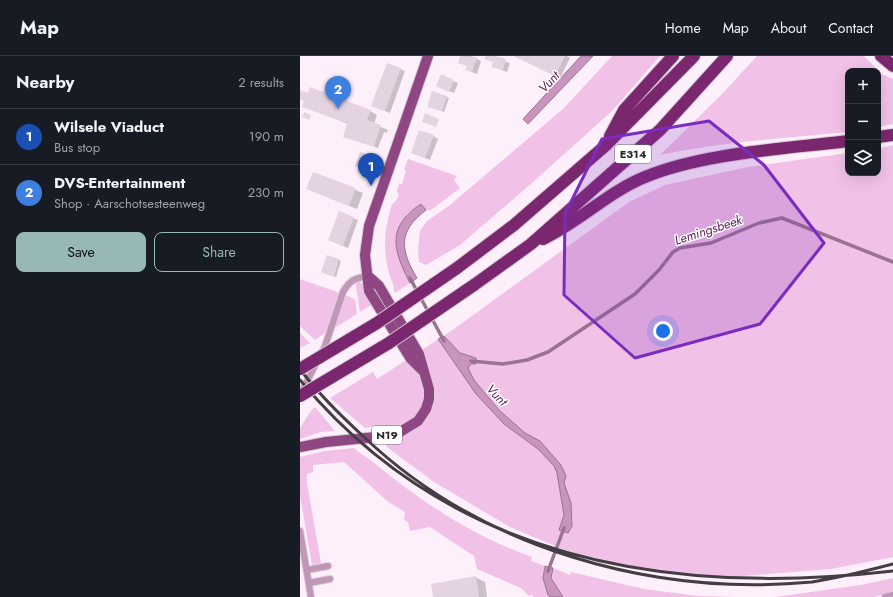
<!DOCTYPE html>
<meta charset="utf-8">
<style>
:root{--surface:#171b24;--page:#20242c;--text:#f1f3f6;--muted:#9ea1a6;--line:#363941;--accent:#97b8b6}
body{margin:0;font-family:Jost,sans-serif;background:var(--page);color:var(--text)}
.controls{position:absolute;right:12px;top:12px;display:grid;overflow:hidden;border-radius:8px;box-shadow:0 4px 16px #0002}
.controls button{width:36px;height:36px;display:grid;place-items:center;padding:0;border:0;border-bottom:1px solid var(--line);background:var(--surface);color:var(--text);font:20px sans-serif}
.you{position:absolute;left:363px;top:275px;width:14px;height:14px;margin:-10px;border:3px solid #fff;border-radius:50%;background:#1a73e8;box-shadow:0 0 0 6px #1a73e833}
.badge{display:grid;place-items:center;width:26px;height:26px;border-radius:50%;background:var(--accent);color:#fff;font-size:13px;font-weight:700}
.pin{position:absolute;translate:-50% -33px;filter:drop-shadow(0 1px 2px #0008)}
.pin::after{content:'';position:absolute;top:21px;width:14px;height:12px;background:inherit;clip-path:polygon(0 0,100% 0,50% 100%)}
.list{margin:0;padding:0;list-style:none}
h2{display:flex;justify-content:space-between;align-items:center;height:52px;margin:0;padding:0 16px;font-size:17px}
h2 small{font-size:13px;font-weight:400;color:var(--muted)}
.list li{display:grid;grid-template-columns:26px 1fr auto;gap:12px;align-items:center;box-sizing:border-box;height:56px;padding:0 16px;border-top:1px solid var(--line)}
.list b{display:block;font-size:15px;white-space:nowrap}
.list p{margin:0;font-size:13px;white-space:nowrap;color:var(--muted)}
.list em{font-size:13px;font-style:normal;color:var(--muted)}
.actions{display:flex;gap:8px;padding:12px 16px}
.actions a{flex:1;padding:9px 0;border:1px solid var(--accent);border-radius:8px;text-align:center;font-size:14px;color:var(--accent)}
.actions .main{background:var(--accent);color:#111}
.icon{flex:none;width:22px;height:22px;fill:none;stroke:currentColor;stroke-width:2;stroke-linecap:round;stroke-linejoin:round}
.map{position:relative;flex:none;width:593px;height:541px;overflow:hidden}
header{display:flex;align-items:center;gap:24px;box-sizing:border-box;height:56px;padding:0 20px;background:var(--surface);border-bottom:1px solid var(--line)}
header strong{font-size:19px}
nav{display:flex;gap:22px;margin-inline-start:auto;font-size:14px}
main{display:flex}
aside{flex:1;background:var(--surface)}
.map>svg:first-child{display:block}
</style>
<header>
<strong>Map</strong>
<nav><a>Home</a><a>Map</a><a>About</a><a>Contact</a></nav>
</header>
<main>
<aside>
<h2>Nearby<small>2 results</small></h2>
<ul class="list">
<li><span class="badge" style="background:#1a4fb4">1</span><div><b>Wilsele Viaduct</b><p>Bus stop</p></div><em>190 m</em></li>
<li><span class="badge" style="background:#3f7fe0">2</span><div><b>DVS-Entertainment</b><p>Shop · Aarschotsesteenweg</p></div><em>230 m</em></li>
</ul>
<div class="actions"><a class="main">Save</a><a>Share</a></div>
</aside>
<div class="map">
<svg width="593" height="541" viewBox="0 0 593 541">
<rect width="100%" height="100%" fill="#fef0fb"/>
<!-- green -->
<path fill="#f2c1e7" d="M312,0H360L312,55L232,127L160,189L126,209L119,206L118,193L120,175L127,165L150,149L264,52Z
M457,0H564L582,18L593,23V68L578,71V15H548V76C485,82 422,86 360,99L422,38Z
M593,89V501L531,513L429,521L348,514L267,495L210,471L134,426L88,392L76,370L65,372L30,342L73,316L77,323L154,273L329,146L365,129L448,111L548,97V117H578V93Z
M108,103L157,120L154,124L160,132L131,154H126L121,148L106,159L102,211L110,227L95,237C92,233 95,233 93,228C82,202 83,175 92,148L95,146L99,140L97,135L99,128H102L106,115L104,114Z
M0,223L40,237L25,277L15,284L0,270Z
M55,224L61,227L73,248L60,256Z
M45,239L55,243L57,258L33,273Z
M0,277L10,287L0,292Z
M15,351L35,375L21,376L0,383C0,380 0,376 0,373C1,370 12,352 15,351Z
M54,392C60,398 66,400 73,406C120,445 174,481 232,501L231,505L245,510L243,517L250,541H233L232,538L229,540L221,532L177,513L174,500L130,471L110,475L108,466L104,464L105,456L87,445L44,406L13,409V416L7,418V427L21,507L12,509L0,440V401L25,395Z
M253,512L270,519L271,516L344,533L398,540L439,541H263L251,522Z
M593,522V536L574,541H475L561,529Z"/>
<!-- water -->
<path fill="#c994be" stroke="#9a7392" d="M281,0H293L228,68L223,63Z
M121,148L126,154C98,175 100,194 117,222L110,227C93,194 86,171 121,148Z
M144,280L160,297L176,302V308H171L168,312L174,324L199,354L225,377L240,385L261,409L266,420L264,427L271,447L272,470L268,477L259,474L264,459L257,417L254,410L238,393L204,368L176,338L138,283Z
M245,510L253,512L251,522L263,541H250L248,539L243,522Z"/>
<!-- shadow -->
<path fill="#0003" d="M161,0H171L181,5L177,18L171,16L167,10L159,6Z
M187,0L210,7L207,16L192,10L194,6L186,3Z
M214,0H267L270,2L260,22Z
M100,13L105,15L90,57L77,52Z
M153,25L158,27L154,37L141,32Z
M0,35L70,55L77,59L74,68L88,74L86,77L84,76L78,92L44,80L48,68L3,50L5,45L0,43Z
M133,36L149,42L144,56L130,51Z
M133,80L138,83L130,104L117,99Z
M75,102L80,105L76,117L61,112Z
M13,117L63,137L57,153L7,133Z
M39,156L58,164L48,192L29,184Z
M27,200L41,205L36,221L24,217Z
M175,521L185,526L187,541H134Z"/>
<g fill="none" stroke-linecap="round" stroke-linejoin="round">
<!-- stream -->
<path stroke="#9a7392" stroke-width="3.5" d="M110,222L144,285
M171,305L203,308L227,304L248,296L335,238L359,214L373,196L380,192L411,187L459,167L482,162L593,206
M248,515L264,472"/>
</g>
<!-- building -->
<path fill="#e4d3e0" d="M160,0L177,1L172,16L165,14L167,10L158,7Z
M186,0H195L206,3L203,14L191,11L193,6L184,3Z
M214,0H265L255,20Z
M87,7L101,12L85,55L71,50Z
M141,18L154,24L149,36L136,30Z
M10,31L71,54L67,64L81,69L74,91L43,81L47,67L2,51L4,44L0,43V34L8,37Z
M132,35L147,40L142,55L127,51Z
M4,56L11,59L9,64L2,61Z
M125,57L139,63L136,71L122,66Z
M119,74L134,79L125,102L111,97Z
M60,96L76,101L71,115L55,110Z
M13,116L56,132L49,150L6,133Z
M39,155L54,161L43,190L28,184Z
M27,199L39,203L34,221L21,216Z
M176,520L179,541H133L131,528Z"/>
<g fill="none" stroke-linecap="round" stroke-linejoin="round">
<defs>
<path id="service" d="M1,337L25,290L43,236C50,224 55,222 68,220
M0,475L11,541
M7,514L28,510
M9,527L30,523
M585,541L593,539"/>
<path id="primary" d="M123,315L111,303L69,235L65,199L69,170L128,0
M0,391L26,386L86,380L100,376L118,365L126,353L129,343V333L119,298L79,230L68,220"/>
<path id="motorway" d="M581,0L593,10
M310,80L324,54L373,0
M578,81L593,79
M243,183C279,166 308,136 345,121C403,97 484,93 548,85
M157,212L214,169L305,90L394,0
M174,229L231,188L360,74L427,0"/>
</defs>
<!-- service casing -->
<use href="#service" stroke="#d8ccd6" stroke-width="8"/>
<!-- primary casing -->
<use href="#primary" stroke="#d8ccd6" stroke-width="12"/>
<!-- motorway casing -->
<use href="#motorway" stroke="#d8ccd6" stroke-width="14"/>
<!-- service -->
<use href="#service" stroke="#c097b7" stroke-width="6"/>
<!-- primary -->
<use href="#primary" stroke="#8e4782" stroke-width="10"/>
<!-- motorway -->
<use href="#motorway" stroke="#7b276f" stroke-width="12"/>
<!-- rail -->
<path stroke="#443d43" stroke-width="3" d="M0,313C18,338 41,360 64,381C181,492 351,541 512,526C539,522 566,515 593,508
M0,324C149,504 367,541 593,515"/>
<defs>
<path id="motorway-bridge" d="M0,313L77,267L157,212
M0,340L89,287L174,229"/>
</defs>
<!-- motorway-bridge casing -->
<use href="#motorway-bridge" stroke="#d8ccd6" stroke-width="14" stroke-linecap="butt"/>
<!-- motorway-bridge -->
<use href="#motorway-bridge" stroke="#7b276f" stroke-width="12"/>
</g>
<!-- marked area -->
<path fill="#7b2cbf" fill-opacity="0.2" stroke="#7b2cbf" stroke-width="3" stroke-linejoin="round" d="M409,65L464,109L524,187L460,268L335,302L264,239L265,158L302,83Z"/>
<g text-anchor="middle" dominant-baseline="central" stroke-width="3" stroke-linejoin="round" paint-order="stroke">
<!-- shield labels -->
<g fill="#fff" stroke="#6b676b" stroke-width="1">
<rect x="315" y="89" width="36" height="18" rx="3"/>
<rect x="72" y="370" width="30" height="18" rx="3"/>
</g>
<g font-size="11" font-weight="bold" fill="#2c262b">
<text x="333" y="98">E314</text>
<text x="87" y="379">N19</text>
</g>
<!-- water labels -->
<g font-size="13" font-style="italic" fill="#5d1f54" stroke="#fff">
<text transform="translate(249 26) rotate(-47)">Vunt</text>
<text transform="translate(408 174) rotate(-18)">Lemingsbeek</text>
<text transform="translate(197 339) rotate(46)">Vunt</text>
</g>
</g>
</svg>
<div class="controls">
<button>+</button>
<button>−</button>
<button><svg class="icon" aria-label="layers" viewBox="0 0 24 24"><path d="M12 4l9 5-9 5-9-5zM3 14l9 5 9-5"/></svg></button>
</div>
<div class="you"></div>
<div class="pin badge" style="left:71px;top:130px;background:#1a4fb4">1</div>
<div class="pin badge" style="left:38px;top:53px;background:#3f7fe0">2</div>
</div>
</main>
